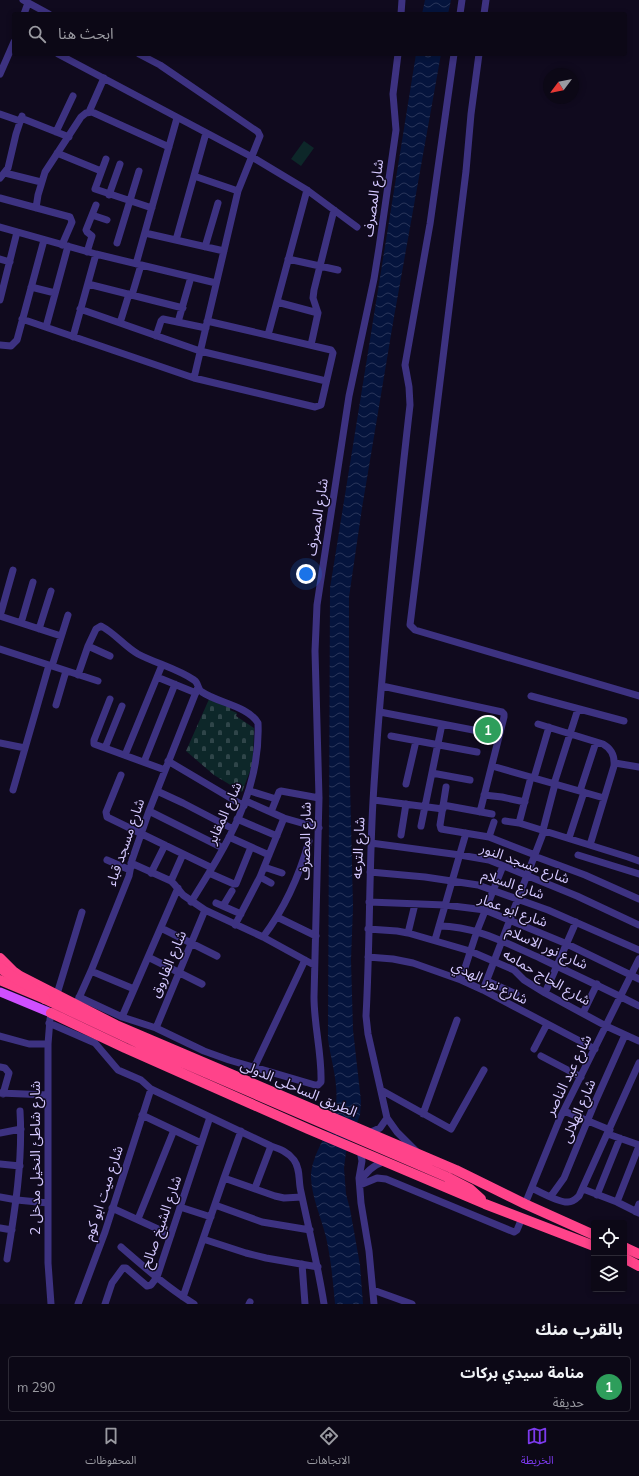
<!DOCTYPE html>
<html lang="ar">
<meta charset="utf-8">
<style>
:root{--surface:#0c0816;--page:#1a1623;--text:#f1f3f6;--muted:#9a9aa1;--line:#2c2935;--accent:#7c3aed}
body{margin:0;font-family:Mulish,"Noto Sans Arabic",sans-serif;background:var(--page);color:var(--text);direction:rtl}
.controls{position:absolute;right:12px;bottom:12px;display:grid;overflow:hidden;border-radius:4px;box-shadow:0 2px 6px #0003}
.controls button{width:36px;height:36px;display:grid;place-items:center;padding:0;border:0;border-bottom:1px solid var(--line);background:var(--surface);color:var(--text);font:20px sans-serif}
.compass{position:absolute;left:543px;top:68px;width:36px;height:36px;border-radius:50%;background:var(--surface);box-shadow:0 2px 6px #0003;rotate:238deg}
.you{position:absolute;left:306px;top:574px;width:14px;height:14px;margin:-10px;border:3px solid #fff;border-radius:50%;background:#1a73e8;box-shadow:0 0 0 6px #1a73e833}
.badge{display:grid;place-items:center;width:26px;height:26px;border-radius:50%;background:var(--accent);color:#fff;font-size:13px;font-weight:700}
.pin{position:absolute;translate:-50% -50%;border:2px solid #fff;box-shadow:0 1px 4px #0006}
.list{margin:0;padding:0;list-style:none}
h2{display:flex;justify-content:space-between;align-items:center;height:52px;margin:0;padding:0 16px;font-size:17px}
h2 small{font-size:13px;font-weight:400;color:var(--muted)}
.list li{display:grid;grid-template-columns:26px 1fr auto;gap:12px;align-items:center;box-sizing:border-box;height:56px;margin:0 8px 8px;padding:0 8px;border:1px solid var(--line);border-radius:4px}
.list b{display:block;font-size:15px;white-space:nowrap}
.list p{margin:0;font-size:13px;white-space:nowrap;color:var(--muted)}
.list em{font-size:13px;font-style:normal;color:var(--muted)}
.icon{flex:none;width:22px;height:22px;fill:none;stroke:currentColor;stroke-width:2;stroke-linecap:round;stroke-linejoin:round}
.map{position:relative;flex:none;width:639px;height:1304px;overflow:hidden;direction:ltr}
.search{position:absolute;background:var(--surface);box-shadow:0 2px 6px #0003;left:12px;right:12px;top:12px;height:44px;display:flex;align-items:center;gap:10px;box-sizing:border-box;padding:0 14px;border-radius:4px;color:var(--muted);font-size:15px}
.sheet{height:116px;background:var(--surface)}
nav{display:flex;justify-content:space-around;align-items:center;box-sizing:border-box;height:56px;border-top:1px solid var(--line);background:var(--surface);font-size:11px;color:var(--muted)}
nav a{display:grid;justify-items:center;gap:2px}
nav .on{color:var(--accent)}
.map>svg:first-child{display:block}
</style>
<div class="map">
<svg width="639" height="1304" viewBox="0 0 639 1304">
<defs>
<pattern id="cemetery-stones" width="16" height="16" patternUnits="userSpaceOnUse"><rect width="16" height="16" fill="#0d2729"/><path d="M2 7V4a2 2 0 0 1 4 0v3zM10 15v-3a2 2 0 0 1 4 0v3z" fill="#2f4549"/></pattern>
<pattern id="water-waves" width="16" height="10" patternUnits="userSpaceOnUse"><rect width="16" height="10" fill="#05143d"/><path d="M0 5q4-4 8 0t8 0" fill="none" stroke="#29355a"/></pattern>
</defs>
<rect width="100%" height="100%" fill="#100a1e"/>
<!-- cemetery -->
<path fill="url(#cemetery-stones)" d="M210,697L231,707L230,710L237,713L236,716L254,728L253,763L242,792L214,775L186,751Z"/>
<!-- pitch -->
<path fill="#0d2729" d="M304,141L314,148L301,166L291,159Z"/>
<!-- water -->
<path fill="url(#water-waves)" d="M425,0H451L448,14H422Z
M416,54H441L394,317L362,508L349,597V741L353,907L351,960L353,1030L361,1101L360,1115L346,1152L344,1168L346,1194L350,1209L360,1265L363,1304H335C333,1282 331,1259 326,1237C321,1217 312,1198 311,1178C311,1152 331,1133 335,1109C340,1086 331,1062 328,1039L330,588Z"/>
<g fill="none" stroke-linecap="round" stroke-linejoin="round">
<!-- minor -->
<path stroke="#3d3281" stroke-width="7" d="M23,0L49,14
M24,14L28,3
M401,14L402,0
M460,14L462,0
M484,14L486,0
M58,54L252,157L307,190L357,227
M139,54L160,65L258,132L260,136L238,191L194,378
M479,54L471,114L466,171L410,625L415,630L639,696
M0,74L14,42
M89,112L104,78
M0,114L20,121
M21,118L69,137
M56,132L73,96
M57,153L101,171
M106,159L95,189L152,208
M5,173L41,182
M194,176L238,191
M0,178L8,168L16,134L22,116
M109,195L120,164
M0,198L70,217L72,222L62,245
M36,208L38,195L45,172L81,117L86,113L92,112L169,147
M92,215L107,220
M0,227L96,254L216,283
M145,233L224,251
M176,240L206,133
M117,243L139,171
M205,247L218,203
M87,252L92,236L87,232L86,230L96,205
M0,259L10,262
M288,259L338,270
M136,264L177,118
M88,284L183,308
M31,287L55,293
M132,295L141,265
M0,300L17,232
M277,302L318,313
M80,309L200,351L326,381
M22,319L194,378L315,407L321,405L333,353L331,350L207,321
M178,322L191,277
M120,323L129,294
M46,327L68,246
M268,335L307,190
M156,336L161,321L163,319L206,328
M73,337L96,254
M0,345L11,346L17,340L44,240
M311,345L318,313L313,298L314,290L334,210
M0,616L61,636
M0,616L13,570
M21,623L33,582
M39,629L51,591
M88,646L110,656
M0,649L98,681
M52,666L68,615
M78,675L88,646L96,629L101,626C116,634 124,646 138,654C155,663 178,669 194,680C199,683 197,689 202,692C218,703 248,706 258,723C261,791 226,846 191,902
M157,677L196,693
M382,686L502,712L504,714V717L480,812
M531,696L624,721
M110,699L94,740V744L165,770
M56,705L66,671
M380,712L499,735
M538,724L603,744C612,749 615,756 614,766L590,845
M391,736L477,752
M0,743L25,748
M105,748L122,706
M125,755L162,665
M168,761L244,806
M144,762L175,684
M615,763L639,767
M492,766L604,798
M432,773L470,780
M121,775L106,812L107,817L212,868
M534,778L549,727
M406,784L416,741
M554,784L578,709
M446,787L440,825L441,829L489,837L535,855
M13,790L49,665
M157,791L183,803L233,829
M250,791L276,799
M580,791L596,742
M484,795L502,797L525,802
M374,800L443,809
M246,801L284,818L319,828
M443,805L492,814
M149,811L223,848
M271,812L279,792L281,791L319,798
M237,819L277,836
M505,821L519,823L628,857L639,861
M519,823L531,777
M421,826L442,724
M543,830L555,784
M401,835L406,804
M229,837L269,855
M489,837L494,822
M569,838L584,792
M371,843L460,855L489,860L577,896L639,925
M578,855L639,874
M534,856L585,875L639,899
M107,860L130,870
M131,863L171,881L174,884L183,895L205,910L263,937L314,965
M264,867L282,873
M370,872L425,877L478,885L548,910L639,950
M151,873L165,845
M209,873L234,884H236L251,847
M260,877L271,883
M171,881L183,854
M369,902L445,905L485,910L567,944L639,979
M216,903L241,914
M223,906L232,891
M277,917L316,936
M235,925L260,877L284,818
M439,926C476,926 508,944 540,958C573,974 606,989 639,1006
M161,928L217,956
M368,929L397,931L408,933L470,951L514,970L524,980L545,993L606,1026L639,1041
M408,933L415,904
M263,937C285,908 299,877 309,841
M435,940L466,833
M148,957L202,984
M368,957L393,959L413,963L461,980L483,990L595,1049
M91,971L134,989
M461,980L477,931L503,866
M487,981L516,994
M483,990L544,831
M545,993L576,922
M57,994L82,912
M79,997L122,1017L156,1028L204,1051L229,1060L315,1085H318L321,1082C322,1054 314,1026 314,997L319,798L315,651L317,605L349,396L374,279L379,248L396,130L393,94L398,54
M78,1000L91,971L129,876L132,860L149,811L198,687
M583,1013L597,984
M122,1017L178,888
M50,1019L48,1044V1263L51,1304
M49,1023L95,1043L118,1070L141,1080L151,1089L271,1146C280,1149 288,1152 294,1160C301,1170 298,1181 301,1192C309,1230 318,1266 324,1304
M156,1028L205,910
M0,1036L29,1044H48
M534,1049L547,1024
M541,1056L581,1077
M0,1067L5,1068L9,1073L3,1094
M254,1068L305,960
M381,1090L451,1129L484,1070
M0,1093L48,1095
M564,1111L610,1130
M423,1114L457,1020
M142,1115L201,1143
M0,1133L21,1129
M369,1133L380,1128L387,1118
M608,1134L639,1145
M360,1150L362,1161L359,1178L361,1203L369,1251L374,1304
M418,1153L397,1132L387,1118L368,1034L366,1016C370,944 369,872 373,801C381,668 395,536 410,405L409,387L405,365L430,224L454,54
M0,1164L20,1166
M224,1178L275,1196L284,1198L302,1197
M360,1183C365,1172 374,1165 385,1161
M360,1185L377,1178L386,1179L514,1232L517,1230L522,1218
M255,1188L271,1146
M532,1188C540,1192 560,1203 568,1202C573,1202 576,1199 579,1196L639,1063
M583,1189L617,1202L639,1213
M597,1195L620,1138
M551,1196L564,1178L596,1100L625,1035
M0,1197L17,1200L48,1203
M617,1202L639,1146
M525,1204L560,1118L639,959
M215,1205L262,1222L310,1230
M180,1207L211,1217
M112,1208L171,1235
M636,1212L639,1204
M138,1219L174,1130
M0,1228L12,1230
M203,1239L246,1253L266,1258L318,1267
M121,1247C144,1267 168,1288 194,1304
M7,1259C15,1210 23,1161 20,1111
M302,1264L305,1304
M373,1290L412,1304
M183,1297L224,1178L241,1131
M78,1304L105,1232L151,1089
M105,1304L112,1283L123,1268H126L147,1286L151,1285L157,1277L210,1117
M249,1304L250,1302"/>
<!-- major -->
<path stroke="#cf4fff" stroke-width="9" d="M0,992L51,1013"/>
<!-- highway -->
<path stroke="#ff438a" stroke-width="10" d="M0,958L13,971L20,976L116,1025L456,1170L525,1204L594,1235
M0,980L45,999L151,1049L447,1177L470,1189L481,1199
M51,1013L125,1048L308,1129L485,1204L594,1246
M624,1247L639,1254
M624,1258L639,1266"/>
<!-- highway-bridge -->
<path stroke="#ff438a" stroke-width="10" d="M0,968C14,979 32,985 45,999"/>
</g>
<g text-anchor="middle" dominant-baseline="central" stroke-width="3" stroke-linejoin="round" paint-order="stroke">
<!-- street labels -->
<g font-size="14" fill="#d4c8ff" stroke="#100a1e">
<text transform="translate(373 198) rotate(-82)">شارع المصرف</text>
<text transform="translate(317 517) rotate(-81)">شارع المصرف</text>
<text transform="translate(224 813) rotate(-66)">شارع المقابر</text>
<text transform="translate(305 841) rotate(-89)">شارع المصرف</text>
<text transform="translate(125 842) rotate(-71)">شارع مسجد قباء</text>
<text transform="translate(358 848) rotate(-87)">شارع الترعه</text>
<text transform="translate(525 863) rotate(20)">شارع مسجد النور</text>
<text transform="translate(513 884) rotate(19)">شارع السلام</text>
<text transform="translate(513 910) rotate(20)">شارع ابو عمار</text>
<text transform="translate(547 947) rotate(24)">شارع نور الاسلام</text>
<text transform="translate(168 964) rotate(-67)">شارع الفاروق</text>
<text transform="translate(547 977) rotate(30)">شارع الحاج حمامه</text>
<text transform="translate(490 982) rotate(26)">شارع نور الهدي</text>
<text transform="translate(568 1075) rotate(-64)">شارع عبد الناصر</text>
<text transform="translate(299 1088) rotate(23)">الطريق الساحلى الدولى</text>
<text transform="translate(578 1111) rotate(-67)">شارع الهلالى</text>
<text transform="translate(35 1158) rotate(-90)">شارع شاطئ النخيل مدخل 2</text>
<text transform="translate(103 1193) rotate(-72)">شارع ميت ابو كوم</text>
<text transform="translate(161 1222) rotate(-71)">شارع الشيخ صالح</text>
</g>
</g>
</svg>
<div class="controls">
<button><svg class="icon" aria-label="locate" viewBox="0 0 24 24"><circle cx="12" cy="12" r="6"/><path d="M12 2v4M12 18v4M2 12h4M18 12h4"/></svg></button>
<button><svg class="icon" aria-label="layers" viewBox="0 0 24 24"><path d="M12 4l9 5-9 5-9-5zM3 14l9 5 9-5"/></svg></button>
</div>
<svg class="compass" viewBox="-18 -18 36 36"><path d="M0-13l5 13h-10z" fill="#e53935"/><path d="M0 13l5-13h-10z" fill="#9a9aa1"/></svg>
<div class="you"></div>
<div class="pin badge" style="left:488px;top:730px;background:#2e9e5b">1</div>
<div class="search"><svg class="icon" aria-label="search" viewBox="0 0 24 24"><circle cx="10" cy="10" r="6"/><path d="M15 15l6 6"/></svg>ابحث هنا</div>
</div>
<section class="sheet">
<h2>بالقرب منك<small></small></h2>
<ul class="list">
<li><span class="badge" style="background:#2e9e5b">1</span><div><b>منامة سيدي بركات</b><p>حديقة</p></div><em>290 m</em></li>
</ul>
</section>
<nav>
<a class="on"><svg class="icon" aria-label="map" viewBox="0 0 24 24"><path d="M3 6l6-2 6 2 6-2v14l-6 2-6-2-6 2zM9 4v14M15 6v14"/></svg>الخريطة</a>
<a><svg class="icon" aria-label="directions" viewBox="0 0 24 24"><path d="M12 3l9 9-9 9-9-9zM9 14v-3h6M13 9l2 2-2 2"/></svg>الاتجاهات</a>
<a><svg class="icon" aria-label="saved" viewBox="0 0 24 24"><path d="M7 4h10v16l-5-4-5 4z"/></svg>المحفوظات</a>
</nav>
